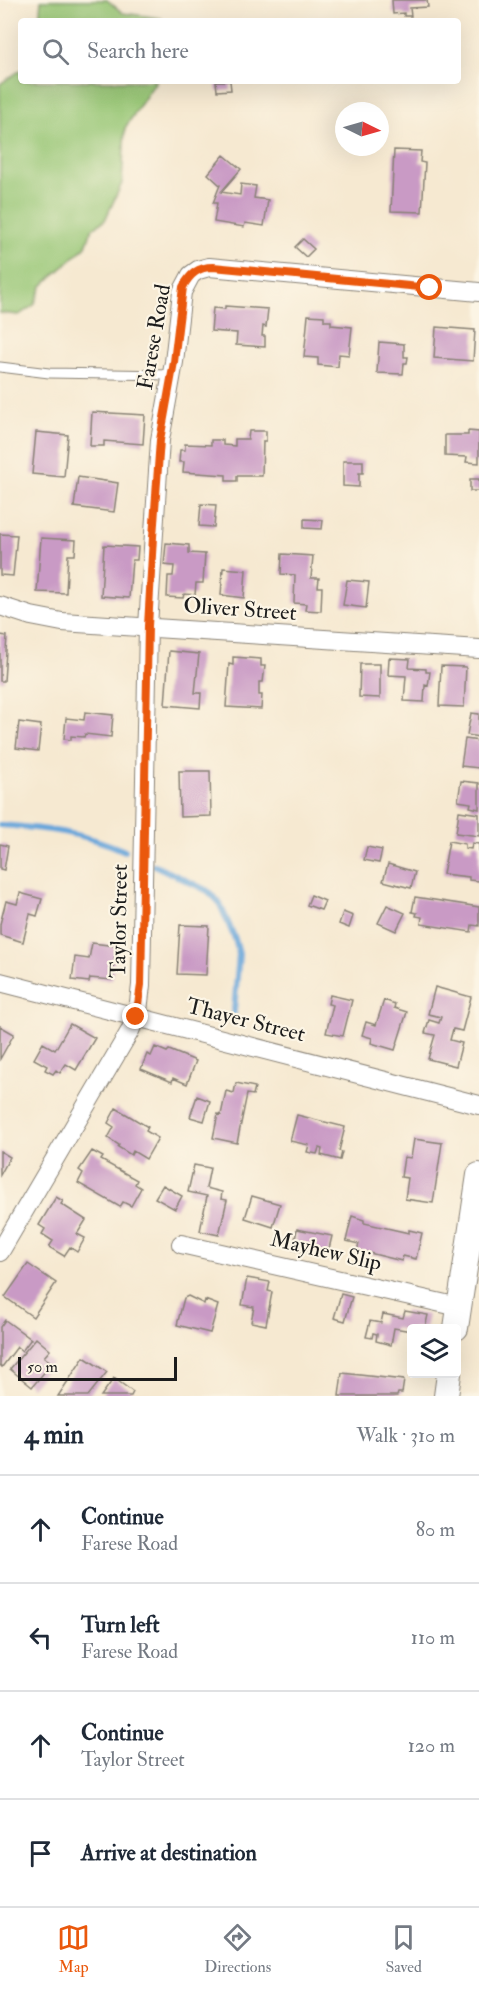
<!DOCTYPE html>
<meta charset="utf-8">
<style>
:root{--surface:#fff;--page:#f6f6f7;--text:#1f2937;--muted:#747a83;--line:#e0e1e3;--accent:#ea580c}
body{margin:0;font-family:"IM FELL Double Pica",serif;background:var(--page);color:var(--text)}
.controls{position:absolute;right:18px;bottom:18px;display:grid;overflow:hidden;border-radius:6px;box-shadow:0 6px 24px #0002}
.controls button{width:54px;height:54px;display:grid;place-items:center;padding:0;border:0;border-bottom:2px solid var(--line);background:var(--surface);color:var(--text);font:30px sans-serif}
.compass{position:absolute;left:335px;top:102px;width:54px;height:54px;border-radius:50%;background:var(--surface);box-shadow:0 6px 24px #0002;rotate:95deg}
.scale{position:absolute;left:18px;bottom:15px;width:159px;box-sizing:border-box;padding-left:6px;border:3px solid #1c1c1c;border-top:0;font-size:16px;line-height:21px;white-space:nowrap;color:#1c1c1c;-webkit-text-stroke:4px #fcf5e5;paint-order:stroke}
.stop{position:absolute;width:18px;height:18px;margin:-14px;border:4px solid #ea580c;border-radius:50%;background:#fff}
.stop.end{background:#ea580c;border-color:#fff;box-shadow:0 2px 6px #0008}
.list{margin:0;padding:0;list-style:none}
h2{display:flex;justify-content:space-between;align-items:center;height:78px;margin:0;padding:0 24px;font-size:26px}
h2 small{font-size:20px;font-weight:400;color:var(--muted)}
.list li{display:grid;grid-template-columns:39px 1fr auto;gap:18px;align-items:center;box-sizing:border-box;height:108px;padding:0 24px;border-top:2px solid var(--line)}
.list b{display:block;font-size:22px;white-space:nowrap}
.list p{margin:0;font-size:20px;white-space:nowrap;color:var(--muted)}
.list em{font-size:20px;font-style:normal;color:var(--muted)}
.icon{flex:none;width:33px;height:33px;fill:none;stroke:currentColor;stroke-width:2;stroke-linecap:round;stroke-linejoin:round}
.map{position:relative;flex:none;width:479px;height:1396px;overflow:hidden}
.search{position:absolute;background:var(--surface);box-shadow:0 6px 24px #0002;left:18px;right:18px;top:18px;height:66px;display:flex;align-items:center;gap:15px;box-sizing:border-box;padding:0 21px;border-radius:6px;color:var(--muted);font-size:22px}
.sheet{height:510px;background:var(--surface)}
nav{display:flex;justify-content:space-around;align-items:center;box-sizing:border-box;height:84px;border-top:2px solid var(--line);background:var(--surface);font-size:16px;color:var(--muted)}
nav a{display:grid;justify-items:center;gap:3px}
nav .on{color:var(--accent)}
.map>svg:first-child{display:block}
</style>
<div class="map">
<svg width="479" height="1396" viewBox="0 0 479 1396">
<rect width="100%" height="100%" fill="#fcf5e5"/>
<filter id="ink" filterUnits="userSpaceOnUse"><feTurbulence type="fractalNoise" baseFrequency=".0167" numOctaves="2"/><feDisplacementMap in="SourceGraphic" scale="12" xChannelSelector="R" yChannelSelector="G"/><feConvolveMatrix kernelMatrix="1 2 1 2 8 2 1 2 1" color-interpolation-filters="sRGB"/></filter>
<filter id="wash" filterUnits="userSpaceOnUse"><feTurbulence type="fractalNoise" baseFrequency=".008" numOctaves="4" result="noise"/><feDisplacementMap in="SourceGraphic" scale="24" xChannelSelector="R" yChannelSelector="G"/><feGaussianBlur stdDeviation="1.35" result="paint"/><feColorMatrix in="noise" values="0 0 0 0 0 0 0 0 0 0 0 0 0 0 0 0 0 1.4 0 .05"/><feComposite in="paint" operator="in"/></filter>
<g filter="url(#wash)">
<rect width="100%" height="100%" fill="#f6e9d1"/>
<!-- green -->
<path fill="#97c674" stroke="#5a7148" stroke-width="1.5" d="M41,0H107L123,13L161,18L163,21H39Z
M21,70V81H156L125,128L122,183L105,220L92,229L86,246L42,286L34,305L19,315L0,313V84Z"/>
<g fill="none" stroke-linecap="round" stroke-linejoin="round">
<!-- stream -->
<path stroke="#68a6da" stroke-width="6" d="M0,825C44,828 85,833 125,851
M154,865L208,891L219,902L235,939L239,954L233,1022"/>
</g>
<g id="blocks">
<!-- building -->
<path fill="#c99ac5" d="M392,0H427L428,7L410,8L411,16H404V13L393,14Z
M216,81H230L231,90L217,91Z
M394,150L421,151L420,162L425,163L422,212L391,211Z
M224,155L241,169L221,192L240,195L241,184L256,186L254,198L268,200L264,226L245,223L244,227L214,222L217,203H213L220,185L208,174Z
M303,239L314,249L306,257L295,247Z
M225,306L268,309L266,327L263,326L262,336H265V347L236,345L237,333L211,331L213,308L225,309Z
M308,315L324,316V321H331V325L352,327L349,355L339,354L338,367L318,365V358L304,357Z
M436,327L475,330L473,361L434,358Z
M379,342L404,344V357H408L407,363H404L403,374L377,373Z
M92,412L145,415L143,444L104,441V446H90Z
M249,431H266V441H263L262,476H237V481H226V475L183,472L184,462H179L180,450H185V444L211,445V440H223V445L235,446V439H248Z
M468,431L479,432V463L466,462L467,457L445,456V435H468Z
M36,432L68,435L64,477L32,474Z
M343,461H363V473H359V487L343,486Z
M78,477L118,483L114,512L74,507Z
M470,479H479V491H470Z
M201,504L216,505L214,527L199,526Z
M304,519L323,520L322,529L304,528Z
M0,534L17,535L13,576L0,575Z
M41,538L76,540L75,555H68L66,593L37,592Z
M166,543L189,545V553L205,554L203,583H196L195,595L184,594L183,598L167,597L168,576H173L174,566L164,565Z
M104,545L138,547L137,560H132L129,598L101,596Z
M282,554L313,556L311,578H319L318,587H322L321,611L305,610L306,604L294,603L295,575L281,574Z
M223,568L246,570L244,598L221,595Z
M347,580L369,582L366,608L343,605Z
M0,635L7,636L4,681H0Z
M169,651L199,654L195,693H201L200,708L165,705Z
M233,657L261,659V666H265L263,682H259V695H262L261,709L226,707L229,664L233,665Z
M389,658L410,659L409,668L426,669V672H430L428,686L425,685L424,702L404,701L406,676L388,675Z
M360,664H380V698L359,697Z
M441,666L466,667L464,707L439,706Z
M85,712L113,715L111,737L85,734L84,737L71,736V740L64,739L66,718L84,720Z
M471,713L479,714V737L467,735Z
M19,722L41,725L38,751L16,748Z
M465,739L479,741V768L461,766Z
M179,771H210L211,816L180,817Z
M461,781L479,783V809L470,807L471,803L458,801Z
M459,811L479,814V836L456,833Z
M449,841L465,844V848L471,849L472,843L479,844V881L469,880V877L443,874Z
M0,844L8,846L4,870L0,869Z
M367,847L382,850L379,863L364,860Z
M388,864L415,872L411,888L383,881Z
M20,893L42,899L37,916L30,914L23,942L0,935V924L6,901L17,904Z
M311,895L325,901L321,910L307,905Z
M415,897L479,907V926L472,925L471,932L421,924L422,917L416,916L417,913L412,912Z
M387,905L405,913L396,931L378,923Z
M343,912L353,916L349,928L339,924Z
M180,925L209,926L206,975L177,974Z
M92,943L116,946L112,980L90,978L89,982L72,980L75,957L89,959Z
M435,987L471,997L462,1031L453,1029L450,1040L462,1043L456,1066L428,1059L435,1035L425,1033L429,1020L439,1023L441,1017L428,1014Z
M330,995L352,1000L343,1036L326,1033L333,1005L328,1004Z
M384,1000L395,1004L394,1008L407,1012L395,1050L371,1043L372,1038L362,1035L366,1022L376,1025Z
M70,1024L95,1038L76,1070L66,1064L60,1073L56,1070L53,1074L45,1070L47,1066L34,1059L43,1043L55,1050Z
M0,1026L14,1034L0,1059Z
M155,1047L167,1052L169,1050L196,1061L187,1084L173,1078L172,1082L141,1069L147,1054L151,1056Z
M236,1083L255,1087L253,1095L247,1094L237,1143L213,1138L218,1114L221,1115L226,1091L234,1093Z
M197,1096L210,1101L204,1121L190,1117Z
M116,1108L148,1127L146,1131L158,1138L146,1159L133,1151L131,1155L118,1147L119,1145L108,1138L114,1127L108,1123Z
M297,1115L345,1127L339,1151L342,1152L340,1160L321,1155L322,1149L319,1148L317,1154L307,1152L309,1145L290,1141Z
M414,1139L442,1143L433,1203L405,1199L408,1178L401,1177L404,1157L411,1158Z
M0,1151L10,1157L0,1175Z
M92,1151L103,1157L101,1160L137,1180L135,1184L141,1188L131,1206L123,1202L120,1207L78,1183L83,1173L79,1170Z
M194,1165L210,1168L206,1188L222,1192L221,1199L227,1200L219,1235L200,1231L207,1196L188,1192Z
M163,1185L182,1196L175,1209L155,1198Z
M252,1196L280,1204L273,1227L245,1218Z
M56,1197L63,1201L61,1204L86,1220L77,1234L85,1238L77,1252L70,1247L64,1256L49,1247L53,1241L42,1234L45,1229L39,1225Z
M352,1216L364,1220V1223L409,1233V1230L422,1233L416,1259L403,1256L402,1261L357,1250L359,1244L346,1241Z
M297,1229L332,1236L327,1257L293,1250Z
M28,1264L56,1283L33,1317L5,1297Z
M247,1278L270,1282L268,1291L272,1292L266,1325L251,1322L254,1307L242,1305Z
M341,1294L352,1297L345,1321L334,1318Z
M188,1296L204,1304L205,1300L218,1305L210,1333L177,1325L184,1298Z
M405,1311L428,1315L425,1328H412V1331L394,1328L391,1345L376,1341L377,1334L373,1333L372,1338L366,1337L370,1321L381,1323L383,1314L403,1318Z
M5,1320L31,1339L22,1351L17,1347L2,1367L0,1365V1327Z
M36,1338L50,1350L44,1357L52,1363L32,1387L10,1369Z
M84,1357L107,1372L88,1396H58Z
M342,1373L404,1380L402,1393H398L397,1396H339Z
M114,1378L133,1392L131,1396H101Z"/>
</g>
</g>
<g filter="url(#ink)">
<use href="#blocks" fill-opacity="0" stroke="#898276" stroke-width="1.5"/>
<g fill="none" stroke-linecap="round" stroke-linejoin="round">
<defs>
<path id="service" d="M0,367L49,373L171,375"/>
<path id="minor" d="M0,606L31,616L62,622L479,649
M0,982L479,1105
M181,1244L459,1307
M0,1252L130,1031L138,1011L141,985L148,626L160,440L174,362L182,292L191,275L198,270L209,267L479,292"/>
<path id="tertiary" d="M456,1328L479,1175
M446,1396L449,1374"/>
</defs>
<!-- service casing -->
<use href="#service" stroke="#898276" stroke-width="11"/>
<!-- minor casing -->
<use href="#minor" stroke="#898276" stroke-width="20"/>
<!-- tertiary casing -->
<use href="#tertiary" stroke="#898276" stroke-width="26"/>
<!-- service -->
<use href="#service" stroke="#fff" stroke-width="9"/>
<!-- minor -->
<use href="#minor" stroke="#fff" stroke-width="18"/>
<!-- tertiary -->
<use href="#tertiary" stroke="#fff" stroke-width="24"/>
</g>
</g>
<g fill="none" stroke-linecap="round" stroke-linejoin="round" filter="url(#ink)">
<!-- route -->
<path stroke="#ea580c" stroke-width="8" d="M136,1017L141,985L148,626L153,537L160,440L174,362L183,287C190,274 198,267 213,267L430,288"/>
</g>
<g text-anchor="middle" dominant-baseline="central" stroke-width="4.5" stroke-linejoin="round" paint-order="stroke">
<!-- street labels -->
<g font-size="22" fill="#1c1c1c" stroke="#fcf5e5">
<text transform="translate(154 337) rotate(-80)">Farese Road</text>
<text transform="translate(240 609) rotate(4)">Oliver Street</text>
<text transform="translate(119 921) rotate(-89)">Taylor Street</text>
<text transform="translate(246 1020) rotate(14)">Thayer Street</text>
<text transform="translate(326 1251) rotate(13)">Mayhew Slip</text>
</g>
</g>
</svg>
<div class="controls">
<button><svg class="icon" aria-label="layers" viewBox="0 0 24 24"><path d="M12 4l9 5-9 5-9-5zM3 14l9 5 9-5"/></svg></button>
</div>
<svg class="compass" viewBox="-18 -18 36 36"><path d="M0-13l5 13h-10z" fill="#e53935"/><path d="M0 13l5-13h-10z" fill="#747a83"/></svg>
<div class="scale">50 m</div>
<div class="stop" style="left:430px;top:288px"></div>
<div class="stop end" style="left:136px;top:1017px"></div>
<div class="search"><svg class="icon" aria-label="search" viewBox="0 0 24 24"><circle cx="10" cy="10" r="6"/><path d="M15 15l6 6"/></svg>Search here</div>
</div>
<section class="sheet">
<h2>4 min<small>Walk · 310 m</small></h2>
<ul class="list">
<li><svg class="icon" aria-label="ahead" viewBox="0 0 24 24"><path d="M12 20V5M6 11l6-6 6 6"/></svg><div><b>Continue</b><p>Farese Road</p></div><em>80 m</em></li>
<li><svg class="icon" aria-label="left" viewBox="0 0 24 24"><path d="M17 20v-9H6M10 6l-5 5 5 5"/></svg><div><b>Turn left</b><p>Farese Road</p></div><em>110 m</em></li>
<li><svg class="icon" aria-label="ahead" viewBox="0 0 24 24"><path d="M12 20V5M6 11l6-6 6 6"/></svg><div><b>Continue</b><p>Taylor Street</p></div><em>120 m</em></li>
<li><svg class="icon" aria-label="arrive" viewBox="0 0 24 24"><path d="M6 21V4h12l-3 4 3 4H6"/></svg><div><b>Arrive at destination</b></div></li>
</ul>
</section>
<nav>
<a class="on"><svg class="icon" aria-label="map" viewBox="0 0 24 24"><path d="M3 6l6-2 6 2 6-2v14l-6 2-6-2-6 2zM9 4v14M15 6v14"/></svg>Map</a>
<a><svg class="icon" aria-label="directions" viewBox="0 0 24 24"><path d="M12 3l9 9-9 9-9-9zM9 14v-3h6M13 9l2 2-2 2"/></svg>Directions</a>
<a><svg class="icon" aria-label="saved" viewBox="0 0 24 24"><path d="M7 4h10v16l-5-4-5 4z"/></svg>Saved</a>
</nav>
